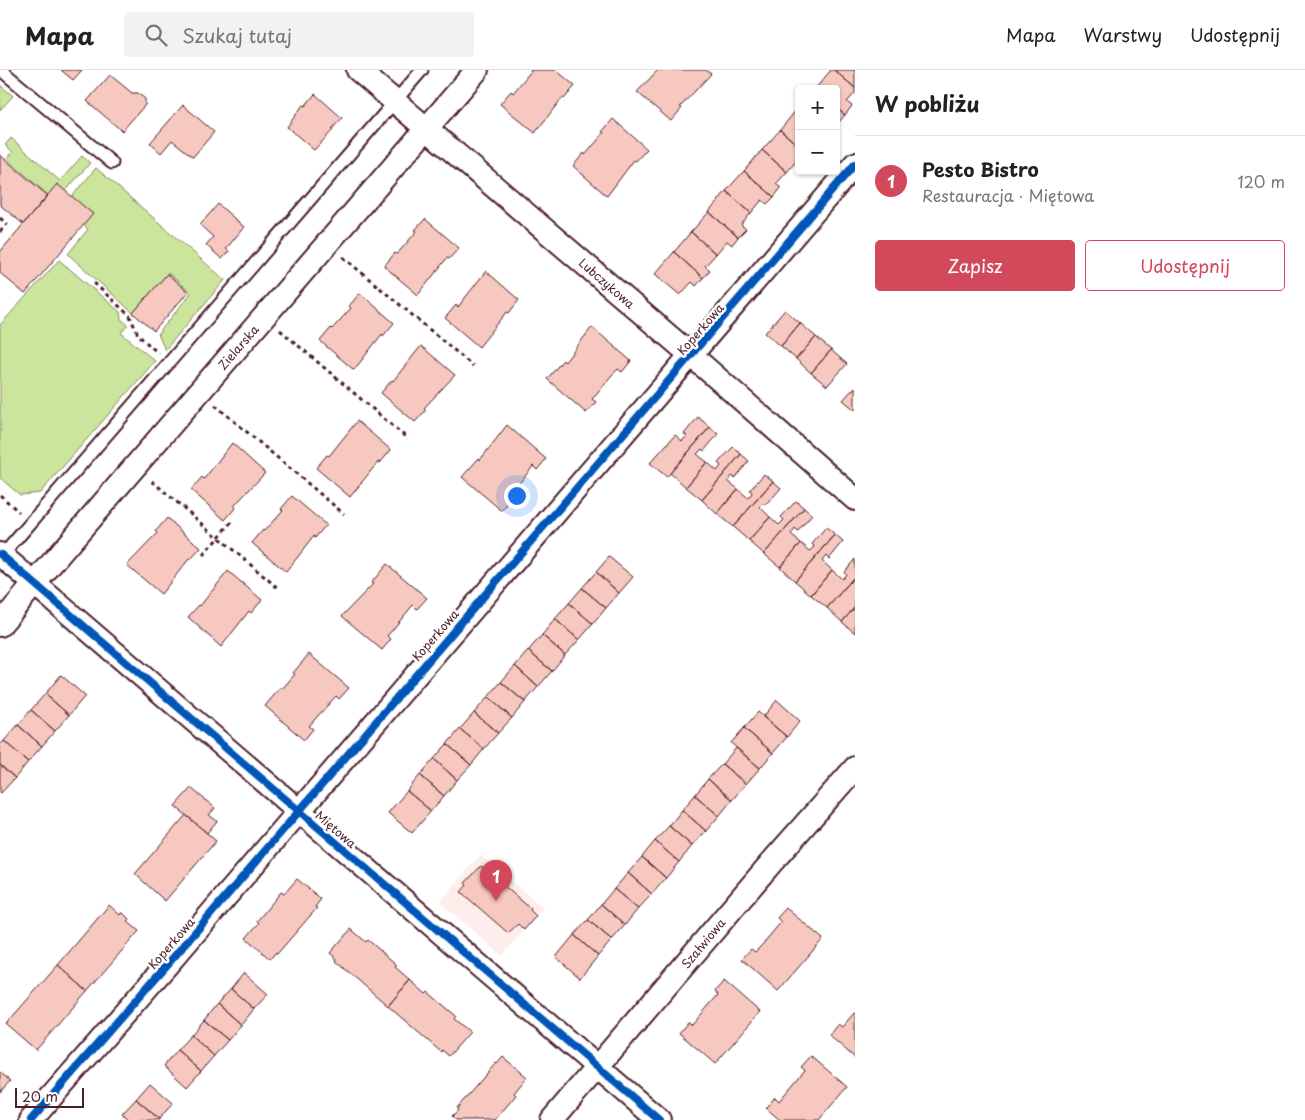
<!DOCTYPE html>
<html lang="pl">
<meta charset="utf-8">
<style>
:root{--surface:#fff;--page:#f2f2f2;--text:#222;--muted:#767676;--line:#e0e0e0;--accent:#d1495b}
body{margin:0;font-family:"Playpen Sans",sans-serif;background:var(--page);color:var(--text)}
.controls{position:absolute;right:15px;top:15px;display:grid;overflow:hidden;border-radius:5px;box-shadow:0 1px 4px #0004}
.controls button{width:45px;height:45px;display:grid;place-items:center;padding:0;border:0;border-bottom:1px solid var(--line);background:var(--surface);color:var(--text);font:25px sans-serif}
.scale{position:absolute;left:15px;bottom:12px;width:69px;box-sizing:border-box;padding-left:5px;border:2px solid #4a1f2b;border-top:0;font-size:14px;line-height:18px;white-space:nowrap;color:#4a1f2b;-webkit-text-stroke:4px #fff;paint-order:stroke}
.you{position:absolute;left:516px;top:425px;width:18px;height:18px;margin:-12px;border:4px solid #fff;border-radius:50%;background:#1a73e8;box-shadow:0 0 0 8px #1a73e833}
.badge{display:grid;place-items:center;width:32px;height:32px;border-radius:50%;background:var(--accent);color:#fff;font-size:16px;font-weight:700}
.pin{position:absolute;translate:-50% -41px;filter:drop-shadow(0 1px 2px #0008)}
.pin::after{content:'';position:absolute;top:26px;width:18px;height:15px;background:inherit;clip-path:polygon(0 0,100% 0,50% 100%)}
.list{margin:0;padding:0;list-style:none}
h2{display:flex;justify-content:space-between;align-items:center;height:65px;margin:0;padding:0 20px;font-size:21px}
h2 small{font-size:16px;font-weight:400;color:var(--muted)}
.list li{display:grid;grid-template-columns:32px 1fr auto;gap:15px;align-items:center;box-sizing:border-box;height:90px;padding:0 20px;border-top:1px solid var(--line)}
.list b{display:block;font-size:19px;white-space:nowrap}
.list p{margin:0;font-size:16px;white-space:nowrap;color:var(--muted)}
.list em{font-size:16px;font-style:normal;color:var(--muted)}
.actions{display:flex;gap:10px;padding:15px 20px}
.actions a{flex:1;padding:11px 0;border:1px solid var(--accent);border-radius:5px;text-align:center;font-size:18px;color:var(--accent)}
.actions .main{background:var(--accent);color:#fff}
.icon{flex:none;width:28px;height:28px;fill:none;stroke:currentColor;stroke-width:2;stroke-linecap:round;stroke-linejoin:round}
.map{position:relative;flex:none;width:855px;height:1050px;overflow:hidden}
header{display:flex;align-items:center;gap:30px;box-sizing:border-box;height:70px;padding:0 25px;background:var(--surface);border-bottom:1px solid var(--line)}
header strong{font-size:24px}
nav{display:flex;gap:28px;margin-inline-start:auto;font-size:18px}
.search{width:350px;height:45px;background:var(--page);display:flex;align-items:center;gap:12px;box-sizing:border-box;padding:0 18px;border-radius:5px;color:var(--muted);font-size:19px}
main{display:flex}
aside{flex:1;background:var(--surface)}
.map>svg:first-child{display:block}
</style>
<header>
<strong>Mapa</strong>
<div class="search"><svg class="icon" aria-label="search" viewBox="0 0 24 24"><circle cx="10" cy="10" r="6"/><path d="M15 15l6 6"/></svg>Szukaj tutaj</div>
<nav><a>Mapa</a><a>Warstwy</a><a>Udostępnij</a></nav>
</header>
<main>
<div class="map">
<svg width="855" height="1050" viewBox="0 0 855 1050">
<rect width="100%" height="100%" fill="#fff"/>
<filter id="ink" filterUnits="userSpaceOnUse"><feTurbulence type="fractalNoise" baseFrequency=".02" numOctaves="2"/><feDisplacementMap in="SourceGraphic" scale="10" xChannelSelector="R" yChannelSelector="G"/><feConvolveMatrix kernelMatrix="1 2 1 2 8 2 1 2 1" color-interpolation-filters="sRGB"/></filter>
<g filter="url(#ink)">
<!-- built -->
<path fill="#fdeeec" d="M480,785L543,838L502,886L440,832Z"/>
<!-- green -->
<path fill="#cbe59c" stroke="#8a8264" d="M0,15L13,26L0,40Z
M11,68L60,111L82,86L90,93L56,132L7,89L13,82L5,75Z
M96,98L225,210L165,280L158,264L191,223L168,203L133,243L68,184L88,159L63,137Z
M59,190L120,242L121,249L128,255L121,263L155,291L40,423L20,425L0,408V255Z"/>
<!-- building -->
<path fill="#f7c8bf" stroke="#4a1f2b" d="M61,0H82L73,10Z
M530,0H556L575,16L564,29L562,28L535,63L500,34L511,21L513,23L531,1Z
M658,0H706L711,4L680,37L682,38L671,51L637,22Z
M831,0H834L855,18V23L847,32L852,36L845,45L836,38V19H815Z
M834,0H855V18Z
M110,5L132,23H138L145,29V35L122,61L87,31Z
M315,24L342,48L332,59L333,60L314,80L287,57L303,35L305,36Z
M183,35L214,62L193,87L172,70L161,83L150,73Z
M836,38L845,45L838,53L836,52Z
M797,39L799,41V76L780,60Z
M613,49L647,79L636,91L634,90L607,126L573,96L584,83L585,85L604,63L602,62Z
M780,60L799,76V90L798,89L787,102L762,80Z
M762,80L787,102L776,114L781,118L774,127L744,101Z
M0,85L48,126L23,154L0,135Z
M744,101L774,127L767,134L762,130L751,143L726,121Z
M57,114L93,144L25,224L0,203V182Z
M726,121L751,143L741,155L746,159L738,167L709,142Z
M218,134L244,157L226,179L229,181L222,189L206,175L213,167L200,155Z
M709,142L738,167L732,175L727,171L716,184L691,162Z
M425,149L459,178L449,189L447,188L418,225L384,196L395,183L397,184L417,161L415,160Z
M691,162L716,184L705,196L710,200L703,208L674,182Z
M674,182L703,208L696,216L692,212L680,225L655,204Z
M486,201L519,230L509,243L507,242L479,277L445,248L456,235L458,237Z
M167,204L188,222L154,261L133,243Z
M360,223L394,253L383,266L382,264L354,300L320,271L331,258L332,259L351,238L349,236Z
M785,240L800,253L781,276L765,263Z
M800,253L816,267L796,289L781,276Z
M592,257L631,291L622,302L618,299L611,306L592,329L596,332L586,343L547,309L563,290L565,292Z
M816,267L831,280L811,303L796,289Z
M421,276L455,305L424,338L426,340L415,352L381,323L392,310L393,311Z
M831,280L847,294L827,316L811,303Z
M855,317V340L843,330Z
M698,347L710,357L667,407L650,393L675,365L682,371L687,366L684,364Z
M357,351L391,380L380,393L378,392L350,427L316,398L327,385L329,386Z
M507,355L546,389L537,400L533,396L527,404L507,427L511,430L502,441L462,407L479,388L480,390Z
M710,357L718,364L704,381L702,379L697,384L707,392L686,417L670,403Z
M232,373L265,403L234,436L236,437L225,450L191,420L202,407L204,409Z
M733,377L741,384L702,430L686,417L707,392L717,401L721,396L718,393Z
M741,384L749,391L735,408L732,406L728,411L738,419L717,444L702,430Z
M764,404L773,411L733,457L717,444L738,419L748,428L752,423L750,420Z
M773,411L781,418L766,435L764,433L760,437L770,447L749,471L733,457Z
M292,426L326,455L315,468L314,466L286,502L252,473L263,460L264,461L283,440L281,439Z
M796,431L804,438L764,484L749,471L770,447L779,455L784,450L781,447Z
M804,438L812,445L798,462L795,459L791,465L801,473L780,497L764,484Z
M167,448L201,478L190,490L189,489L161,524L127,495L158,463L156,461Z
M826,458L835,465L795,511L780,497L801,473L810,481L815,477L812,474Z
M835,465L843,472L829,489L826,486L822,491L832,500L811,525L795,511Z
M609,487L633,507L619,523L596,502Z
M855,489V506L827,538L811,525L832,500L842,509L846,504L844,502Z
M387,494L427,528L417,539L413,535L394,558L387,566L391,569L382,580L342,546L373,514L371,513Z
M228,501L262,530L251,543L249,541L221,577L188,547L199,535L200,536Z
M596,502L619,523L606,538L582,518Z
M855,506L854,519L855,520V537L842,552L827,538Z
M582,518L606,538L593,554L569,533Z
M569,533L593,554L579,570L555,549Z
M855,537V563L842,552Z
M555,549L579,570L565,585L542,565Z
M542,565L565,585L552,601L528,581Z
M528,581L552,601L538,617L515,596Z
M309,584L349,618L339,629L336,626L316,648L309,656L313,659L304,670L265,636L281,617L282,619L295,604L293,603Z
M515,596L538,617L525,632L501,612Z
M61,605L85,626L69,645L45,624Z
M501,612L525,632L512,648L488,627Z
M45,624L69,645L55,661L31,640Z
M488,627L512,648L498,663L474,643Z
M777,630L800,651L787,667L763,647Z
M31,640L55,661L42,676L18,655Z
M758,642L787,667L773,683L744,658Z
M474,643L498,663L484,679L460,659Z
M18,655L42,676L28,692L4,671Z
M744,658L773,683L760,698L731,673Z
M460,659L484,679L471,695L447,674Z
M4,671L28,692L15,708L0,695V675Z
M447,674L471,695L457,710L434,689Z
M736,678L760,698L746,714L722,694Z
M434,689L457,710L444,726L420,705Z
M722,694L746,714L732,730L708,709Z
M0,695L15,708L1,723L0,722Z
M420,705L444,726L431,741L407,721Z
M708,709L732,730L719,746L695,725Z
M191,718L215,738L209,745L217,751L207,763L175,736Z
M407,721L431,741L412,763L388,743Z
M695,725L719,746L706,761L682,740Z
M682,740L706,761L692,776L669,756Z
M186,745L216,771L165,831L135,804Z
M669,756L692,776L679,792L655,771Z
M655,771L679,792L666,808L642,787Z
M642,787L666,808L652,824L628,803Z
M481,796L531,839L530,840L536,846L524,860L518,854L508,863L461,822L467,815L465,813Z
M628,803L652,824L638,839L614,819Z
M297,809L321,829L315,837L317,838L277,884L276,882L270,889L246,868L259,853L257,851L281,822L284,824Z
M614,819L638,839L625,855L601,834Z
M601,834L625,855L612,870L588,850Z
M109,835L120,845L122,842L129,849L127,851L139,861L87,921L58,895Z
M786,838L823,869L778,921L742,889L751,879L755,882L762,875L781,852L777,848Z
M588,850L612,870L598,886L574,865Z
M351,859L366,872L368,870L397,895L395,897L410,910L388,936L336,891L337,889L330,883Z
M574,865L598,886L580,908L556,887Z
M58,895L87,921L36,980L6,954Z
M244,903L268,924L254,939L231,919Z
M410,910L426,924L428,922L456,946L454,949L470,962L449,986L442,980L441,982L388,936Z
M724,911L760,942L715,994L679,963L688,952L692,955L711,933L718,925L715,921Z
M231,919L254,939L241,955L217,934Z
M217,934L241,955L228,970L204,950Z
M855,942V988L829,965L838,954L842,957Z
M204,950L228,970L214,986L191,965Z
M191,965L214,986L201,1001L177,980Z
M177,980L201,1001L187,1017L164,996Z
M811,986L847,1017L819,1050H780L766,1038L775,1027L779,1031L805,1000L801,997Z
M503,987L527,1007L514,1023L516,1025L495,1050H456L452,1046L458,1040L457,1038L496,993L497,994Z
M0,1002L10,1011L0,1022Z
M150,1013L173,1033L159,1049L136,1029Z
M136,1029L159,1049V1050H129L122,1044Z"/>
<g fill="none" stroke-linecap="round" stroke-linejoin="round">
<defs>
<path id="lane" d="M1,0L112,93
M2,486L422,0"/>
<path id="street" d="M358,0L692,286L855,429
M0,484L659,1050
M0,555L62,481L477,0
M31,1050L179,881L855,94
M552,1050L771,793L855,698"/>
</defs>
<!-- lane casing -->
<use href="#lane" stroke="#4a1f2b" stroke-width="15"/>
<!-- street casing -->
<use href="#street" stroke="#4a1f2b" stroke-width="26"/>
<!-- path -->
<path stroke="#4a1f2b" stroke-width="3" stroke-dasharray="4 4" stroke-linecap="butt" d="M0,148L7,154L0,162
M343,187L473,296
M94,213L130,246L138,265L158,283
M280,260L408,369
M215,335L344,444
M152,411L279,519
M0,425L19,442
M203,485L234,450"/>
<!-- lane -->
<use href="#lane" stroke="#fff" stroke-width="11"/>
<!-- street -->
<use href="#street" stroke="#fff" stroke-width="22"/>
<defs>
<path id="cycleway" d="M0,484L659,1050
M31,1050L179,881L855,94"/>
</defs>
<!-- cycleway casing -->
<use href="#cycleway" stroke="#fff" stroke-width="11"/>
<!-- cycleway -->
<use href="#cycleway" stroke="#0057b8" stroke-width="8"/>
</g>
</g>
<g text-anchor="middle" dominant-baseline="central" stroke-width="5" stroke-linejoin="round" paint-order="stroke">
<!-- street labels -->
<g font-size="12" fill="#4a1f2b" stroke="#fff">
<text transform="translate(607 213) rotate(41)">Lubczykowa</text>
<text transform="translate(700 259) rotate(-49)">Koperkowa</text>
<text transform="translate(238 277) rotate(-49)">Zielarska</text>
<text transform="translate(435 565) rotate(-49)">Koperkowa</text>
<text transform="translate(336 759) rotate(41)">Miętowa</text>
<text transform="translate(171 873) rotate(-49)">Koperkowa</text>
<text transform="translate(703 873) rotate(-50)">Szałwiowa</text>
</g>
</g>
</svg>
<div class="controls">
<button>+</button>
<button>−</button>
</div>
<div class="scale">20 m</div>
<div class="you"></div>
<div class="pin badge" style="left:496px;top:831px">1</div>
</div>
<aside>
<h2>W pobliżu<small></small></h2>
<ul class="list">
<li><span class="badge">1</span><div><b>Pesto Bistro</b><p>Restauracja · Miętowa</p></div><em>120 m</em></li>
</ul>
<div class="actions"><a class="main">Zapisz</a><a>Udostępnij</a></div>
</aside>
</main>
